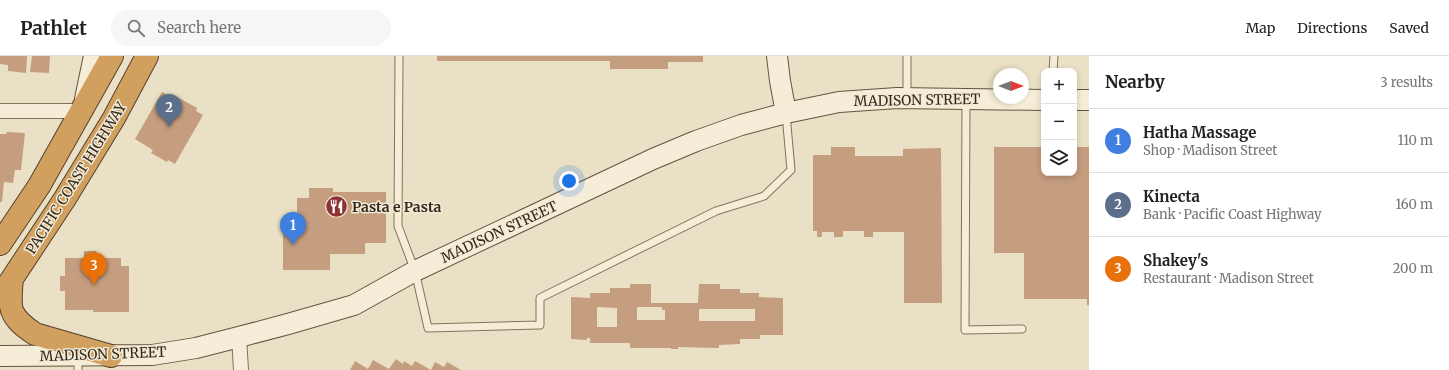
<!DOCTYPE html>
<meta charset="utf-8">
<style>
:root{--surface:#fff;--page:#f6f6f6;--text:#222;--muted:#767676;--line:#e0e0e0;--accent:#ea580c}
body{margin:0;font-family:Merriweather,serif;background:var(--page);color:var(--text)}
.controls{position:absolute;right:12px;top:12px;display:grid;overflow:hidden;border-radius:8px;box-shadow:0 2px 6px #0003}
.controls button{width:36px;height:36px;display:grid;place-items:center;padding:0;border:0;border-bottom:1px solid var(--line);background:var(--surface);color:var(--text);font:20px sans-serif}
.compass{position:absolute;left:993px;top:12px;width:36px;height:36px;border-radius:50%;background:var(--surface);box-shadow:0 2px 6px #0003;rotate:90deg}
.you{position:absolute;left:569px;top:125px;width:14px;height:14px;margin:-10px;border:3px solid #fff;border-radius:50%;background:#1a73e8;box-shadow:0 0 0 6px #1a73e833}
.badge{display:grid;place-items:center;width:26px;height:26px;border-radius:50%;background:var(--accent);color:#fff;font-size:13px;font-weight:700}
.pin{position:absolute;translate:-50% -33px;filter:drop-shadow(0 1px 2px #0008)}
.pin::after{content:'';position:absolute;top:21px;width:14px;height:12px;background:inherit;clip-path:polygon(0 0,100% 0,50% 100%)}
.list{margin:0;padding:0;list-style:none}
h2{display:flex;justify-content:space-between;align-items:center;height:52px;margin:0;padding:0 16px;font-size:17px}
h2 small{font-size:13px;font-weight:400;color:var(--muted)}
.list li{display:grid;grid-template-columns:26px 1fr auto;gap:12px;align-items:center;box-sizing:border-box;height:64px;padding:0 16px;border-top:1px solid var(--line)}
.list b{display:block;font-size:15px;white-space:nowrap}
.list p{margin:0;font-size:13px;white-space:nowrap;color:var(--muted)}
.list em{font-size:13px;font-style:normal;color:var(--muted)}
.icon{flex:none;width:22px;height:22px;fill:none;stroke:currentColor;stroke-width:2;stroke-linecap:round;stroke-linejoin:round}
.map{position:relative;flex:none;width:1089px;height:314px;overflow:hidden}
header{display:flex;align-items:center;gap:24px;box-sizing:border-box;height:56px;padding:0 20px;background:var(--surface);border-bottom:1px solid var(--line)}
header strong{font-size:19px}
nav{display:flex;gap:22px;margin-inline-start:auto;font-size:14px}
.search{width:280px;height:36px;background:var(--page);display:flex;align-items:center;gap:10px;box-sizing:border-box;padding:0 14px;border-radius:22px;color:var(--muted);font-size:15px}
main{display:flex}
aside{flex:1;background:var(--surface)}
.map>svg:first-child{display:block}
</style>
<header>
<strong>Pathlet</strong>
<div class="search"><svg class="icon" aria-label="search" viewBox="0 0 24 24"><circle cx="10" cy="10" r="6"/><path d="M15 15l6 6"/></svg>Search here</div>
<nav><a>Map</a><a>Directions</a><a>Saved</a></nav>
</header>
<main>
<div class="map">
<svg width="1089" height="314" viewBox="0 0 1089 314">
<rect width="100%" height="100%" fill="#eae0c5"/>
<!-- building -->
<path fill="#c59d7f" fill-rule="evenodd" d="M0,0H27L26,17L8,15V9L0,8Z
M32,0H50L49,17L30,16Z
M437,0H703V6H668V13H610V5H437Z
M162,36L178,45L179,42L197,52L196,55L203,59L175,108L168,104L167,106L151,97L153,94L135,83Z
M7,76L25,77L21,114H15L13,127L4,126L2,146H0V78H6Z
M831,91H855V100H903V93L941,92L942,247H904V176H873V181H864V175H843V181H834V176H822V181H817V175H813V99H831Z
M994,91H1044V117H1074V91H1089V249H1087V243H1024V197H994Z
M309,132H333V136H386V187H365V198H330V214H283V169H297V142H309Z
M84,195H96V202H121V210H129V256H93V254H65V235H60V220H65V202H84Z
M630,228H651V247H698L699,228H720V233H740V237H759V241L783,242V279H760V283H740V288L719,289V292L678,291V293H671V292H630V287H590V282H587V284L571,283V241L590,242V237H610V232H630ZM597,251L617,252V271H597ZM637,251H662V254H665V264H637ZM699,253H755V265H699Z
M396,303L403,308L404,305L412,310L415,305L431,314L435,306L444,311L447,306L461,314H350L355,305L368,313L373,304L389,313Z"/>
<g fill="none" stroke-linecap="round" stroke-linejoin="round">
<defs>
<path id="lane" d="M399,0L398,170L415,215L428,272L540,269V242L716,155L764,140L791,114L786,58
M1053,15L1054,0
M907,41V0
M966,45L965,274L1022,273
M78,314V300"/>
<path id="street" d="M0,55H82
M239,281L241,314"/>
<path id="secondary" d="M777,0L780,25L786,57
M85,43L94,0
M1074,44H1089
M0,300L152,299L196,292L239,281L288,268L354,249L415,215L653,103L696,85L741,69L786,57L839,46L897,42L1044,44"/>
<path id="highway" d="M0,188L39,130L112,0
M12,223C9,253 8,260 35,278L111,300
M0,241L64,144L114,62L147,0"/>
</defs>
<!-- lane casing -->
<use href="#lane" stroke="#84725d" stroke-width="9"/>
<!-- street casing -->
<use href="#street" stroke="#84725d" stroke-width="16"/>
<!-- secondary casing -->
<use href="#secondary" stroke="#665340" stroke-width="22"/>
<!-- highway casing -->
<use href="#highway" stroke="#524131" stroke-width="24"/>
<!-- lane -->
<use href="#lane" stroke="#f6edd8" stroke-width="7"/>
<!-- street -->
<use href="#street" stroke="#f6edd8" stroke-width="14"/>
<!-- secondary -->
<use href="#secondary" stroke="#f6edd8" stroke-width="20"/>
<!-- highway -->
<use href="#highway" stroke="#d2a05e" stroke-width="22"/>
</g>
<!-- icons -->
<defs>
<symbol id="restaurant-disc" viewBox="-11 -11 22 22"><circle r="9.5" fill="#8d3232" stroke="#f2ead4"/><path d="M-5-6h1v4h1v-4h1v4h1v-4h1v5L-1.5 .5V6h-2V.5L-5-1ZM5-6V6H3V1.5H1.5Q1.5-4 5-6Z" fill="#fff"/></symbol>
</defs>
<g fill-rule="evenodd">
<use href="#restaurant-disc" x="324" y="138" width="25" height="25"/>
</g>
<g text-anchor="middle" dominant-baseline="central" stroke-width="3" stroke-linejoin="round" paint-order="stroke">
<!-- street labels -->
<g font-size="14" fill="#352a1f" stroke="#f2ead4">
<text transform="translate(917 44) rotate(-1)">MADISON STREET</text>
<text transform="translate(76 122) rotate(-58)">PACIFIC COAST HIGHWAY</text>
<text transform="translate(499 176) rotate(-25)">MADISON STREET</text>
<text transform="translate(103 298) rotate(-2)">MADISON STREET</text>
</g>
<!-- poi labels -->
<g font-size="14" font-weight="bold" fill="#352a1f" stroke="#f2ead4" text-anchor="start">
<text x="352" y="151">Pasta e Pasta</text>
</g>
</g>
</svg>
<div class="controls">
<button>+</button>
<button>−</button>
<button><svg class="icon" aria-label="layers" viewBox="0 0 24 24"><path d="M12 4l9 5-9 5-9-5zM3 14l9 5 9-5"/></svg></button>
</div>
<svg class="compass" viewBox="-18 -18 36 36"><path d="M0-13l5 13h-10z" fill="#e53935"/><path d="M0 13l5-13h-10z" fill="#767676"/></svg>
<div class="you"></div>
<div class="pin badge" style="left:293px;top:189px;background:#3f7fe0">1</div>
<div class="pin badge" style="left:169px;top:71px;background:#5c6f8a">2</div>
<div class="pin badge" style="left:94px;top:229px;background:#e8710a">3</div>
</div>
<aside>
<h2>Nearby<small>3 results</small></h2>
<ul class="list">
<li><span class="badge" style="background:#3f7fe0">1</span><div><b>Hatha Massage</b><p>Shop · Madison Street</p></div><em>110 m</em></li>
<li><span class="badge" style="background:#5c6f8a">2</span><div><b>Kinecta</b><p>Bank · Pacific Coast Highway</p></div><em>160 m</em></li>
<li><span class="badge" style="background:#e8710a">3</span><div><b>Shakey's</b><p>Restaurant · Madison Street</p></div><em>200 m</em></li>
</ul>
</aside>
</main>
